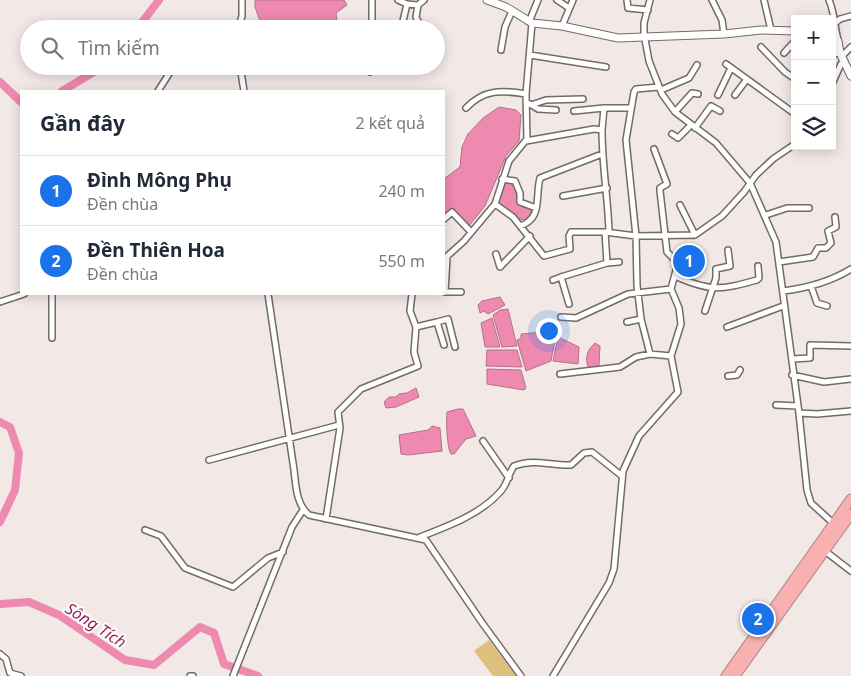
<!DOCTYPE html>
<html lang="vi">
<meta charset="utf-8">
<style>
:root{--surface:#fff;--page:#f6f6f7;--text:#1f2937;--muted:#747a83;--line:#e0e1e3;--accent:#1a73e8}
body{margin:0;font-family:"Noto Sans",sans-serif;background:var(--page);color:var(--text)}
.controls{position:absolute;right:15px;top:15px;display:grid;overflow:hidden;border-radius:0px;box-shadow:0 2px 12px #0003}
.controls button{width:45px;height:45px;display:grid;place-items:center;padding:0;border:0;border-bottom:1px solid var(--line);background:var(--surface);color:var(--text);font:25px sans-serif}
.you{position:absolute;left:548px;top:330px;width:18px;height:18px;margin:-12px;border:4px solid #fff;border-radius:50%;background:#1a73e8;box-shadow:0 0 0 8px #1a73e833}
.badge{display:grid;place-items:center;width:32px;height:32px;border-radius:50%;background:var(--accent);color:#fff;font-size:16px;font-weight:700}
.pin{position:absolute;translate:-50% -50%;border:2px solid #fff;box-shadow:0 1px 5px #0006}
.list{margin:0;padding:0;list-style:none}
h2{display:flex;justify-content:space-between;align-items:center;height:65px;margin:0;padding:0 20px;font-size:21px}
h2 small{font-size:16px;font-weight:400;color:var(--muted)}
.list li{display:grid;grid-template-columns:32px 1fr auto;gap:15px;align-items:center;box-sizing:border-box;height:70px;padding:0 20px;border-top:1px solid var(--line)}
.list b{display:block;font-size:19px;white-space:nowrap}
.list p{margin:0;font-size:16px;white-space:nowrap;color:var(--muted)}
.list em{font-size:16px;font-style:normal;color:var(--muted)}
.icon{flex:none;width:28px;height:28px;fill:none;stroke:currentColor;stroke-width:2;stroke-linecap:round;stroke-linejoin:round}
.map{position:relative;flex:none;width:851px;height:676px;overflow:hidden}
.search{position:absolute;background:var(--surface);box-shadow:0 2px 12px #0003;left:20px;top:20px;width:425px;height:55px;display:flex;align-items:center;gap:12px;box-sizing:border-box;padding:0 18px;border-radius:28px;color:var(--muted);font-size:19px}
.panel{position:absolute;background:var(--surface);box-shadow:0 2px 12px #0003;left:20px;top:90px;width:425px;height:205px;border-radius:0px}
.map>svg:first-child{display:block}
</style>
<div class="map">
<svg width="851" height="676" viewBox="0 0 851 676">
<rect width="100%" height="100%" fill="#f2e9e6"/>
<!-- green -->
<path fill="#debf7b" d="M489,640L516,676H493L474,651Z"/>
<!-- water -->
<path fill="#ee8aaf" stroke="#b66f89" d="M255,0H344L347,5L336,13L338,29H268L264,22L260,21L255,7Z
M499,107L516,110L521,115L519,141L506,156L485,206L469,226L452,209L444,216V179L460,167L462,147L468,134L483,118Z
M503,181L514,182L517,185L519,203L533,208L527,220L519,219L496,202Z
M500,297L505,305L488,314L484,311L480,313L478,305L482,301Z
M508,309L517,346L502,347L493,315L500,310Z
M492,318L500,347H485L481,323Z
M544,332L555,340L551,361L526,371L517,340L521,338V334Z
M558,337L579,347L578,364L553,361Z
M595,343L600,346L599,365L593,368L588,367C585,357 587,350 595,343Z
M487,350H517L522,367L486,366Z
M487,369L521,370L526,388L524,390L487,384Z
M416,388L419,397L396,407L386,408L384,402L389,397H396L399,394L407,393Z
M458,409H463L476,436L466,439L454,454H451C447,449 446,420 447,412Z
M432,426L440,428L442,451L408,455L401,454L399,435L428,430Z"/>
<g fill="none" stroke-linecap="round" stroke-linejoin="round">
<!-- river -->
<path stroke="#ee8aaf" stroke-width="8" d="M137,29L159,0
M0,82L21,102
M62,91L104,66
M0,422L10,427L19,453L15,490L0,522
M0,604L29,602L59,615L125,660L154,665L200,627L214,633L224,664L258,676"/>
<defs>
<path id="street" d="M372,0V21L374,29
M398,0L407,4
M557,0L569,8
M627,0L628,8L648,10
M650,0L644,23V34L649,61L662,94L675,112L716,143L750,183L776,242L799,413L807,490L811,503L834,524
M712,0L722,20L724,34
M764,0L771,30
M829,0C835,14 834,25 838,40
M418,5L416,17L420,25
M403,21L407,4L418,5L424,0
M529,22L538,0
M834,24L840,19L851,16
M562,26L573,0
M238,29L242,16V0
M761,47L785,72L795,79
M501,50L505,27L512,11
M784,53L795,41
M832,54L840,53
M530,55L606,67
M843,55L851,47
M726,64L795,114
M240,66L244,91
M370,72V66
M832,84L841,64L845,62
M659,87L636,89L634,92L626,140L636,236L637,285L641,319L650,354L671,356
M661,90L689,78L697,65
M158,91L174,66
M718,95L730,70L733,69
M735,95L747,79
M530,104L538,109L556,110
M531,105L546,100L583,99
M466,108C484,89 502,90 526,94
M574,111L604,108
M675,112L692,93L698,94
M695,128L711,106L720,111
M602,130L604,108H630
M672,134L678,138L691,125
M526,141L594,129L602,130C602,165 608,198 609,232
M502,179L515,181L520,193V202L536,208
M563,196L607,188
M495,204L513,217L544,256L570,249L569,236L571,232H605L636,236L695,235L722,216L744,192L756,175L773,159L795,144
M680,205L695,235
M766,215L787,208H809
M444,219L452,212L471,232
M520,226C543,219 535,196 540,178L602,154
M496,254L500,267L530,236
M447,257L445,292H461
M444,259L464,241L495,204L509,161L527,139L526,94L532,23
M779,262L813,257L818,248H826L831,243L828,231L836,227L835,217
M607,263L619,262
M675,276C711,292 720,290 757,280L759,278L758,266
M553,280L561,277
M811,286L817,303L827,306
M783,291C808,288 830,282 851,269
M268,294L294,470C296,486 296,504 309,515L426,540L483,624L521,676
M412,294L410,311L416,327L437,322L444,345
M0,302L24,294
M569,304L561,277L607,263L605,232
M705,311L716,278V269L730,266L728,250
M561,317L576,318L628,294L671,289
M437,322L448,319L455,347
M627,322L641,319
M727,327L783,306
M52,338V294
M792,359L810,358V345L851,346
M560,374L620,367L636,357L650,354
M792,375L824,382L851,379
M728,376L737,375L740,370
M776,405L798,406
M799,413L817,414L851,411
M483,441L509,478
M209,460L339,425
M326,519L340,428L338,412L361,389L418,366L414,352L416,327
M145,530L161,536L185,568L233,587L268,558L283,552
M420,537C449,526 481,514 501,491C508,483 508,474 514,466C534,458 551,466 571,465L584,453L592,452L622,476
M825,551L851,571
M0,654L6,659L10,673L21,676
M190,676H193
M233,676L292,527L303,510
M553,676L609,583L614,569L623,471L639,436L678,392L671,356L681,324L679,308L671,289L678,263L667,252L660,191V188L667,184L654,149"/>
<path id="secondary" d="M487,0L506,7L532,23L562,26L618,38L724,34L761,30L795,31
M832,36L838,41L840,53L851,76"/>
<path id="highway" d="M726,676L851,499
M735,676L851,514"/>
</defs>
<!-- street casing -->
<use href="#street" stroke="#726b68" stroke-width="8"/>
<!-- secondary casing -->
<use href="#secondary" stroke="#726b68" stroke-width="9"/>
<!-- highway casing -->
<use href="#highway" stroke="#b28483" stroke-width="11"/>
<!-- street -->
<use href="#street" stroke="#fff" stroke-width="5"/>
<!-- secondary -->
<use href="#secondary" stroke="#fff" stroke-width="7"/>
<!-- highway -->
<use href="#highway" stroke="#f6b1b0" stroke-width="9"/>
</g>
<g text-anchor="middle" dominant-baseline="central" stroke-width="4" stroke-linejoin="round" paint-order="stroke">
<!-- water labels -->
<g font-size="16" font-style="italic" fill="#952157" stroke="#fff">
<text transform="translate(96 625) rotate(33)">Sông Tích</text>
</g>
</g>
</svg>
<div class="controls">
<button>+</button>
<button>−</button>
<button><svg class="icon" aria-label="layers" viewBox="0 0 24 24"><path d="M12 4l9 5-9 5-9-5zM3 14l9 5 9-5"/></svg></button>
</div>
<div class="you"></div>
<div class="pin badge" style="left:689px;top:261px">1</div>
<div class="pin badge" style="left:758px;top:619px">2</div>
<div class="search"><svg class="icon" aria-label="search" viewBox="0 0 24 24"><circle cx="10" cy="10" r="6"/><path d="M15 15l6 6"/></svg>Tìm kiếm</div>
<section class="panel">
<h2>Gần đây<small>2 kết quả</small></h2>
<ul class="list">
<li><span class="badge">1</span><div><b>Đình Mông Phụ</b><p>Đền chùa</p></div><em>240 m</em></li>
<li><span class="badge">2</span><div><b>Đền Thiên Hoa</b><p>Đền chùa</p></div><em>550 m</em></li>
</ul>
</section>
</div>
